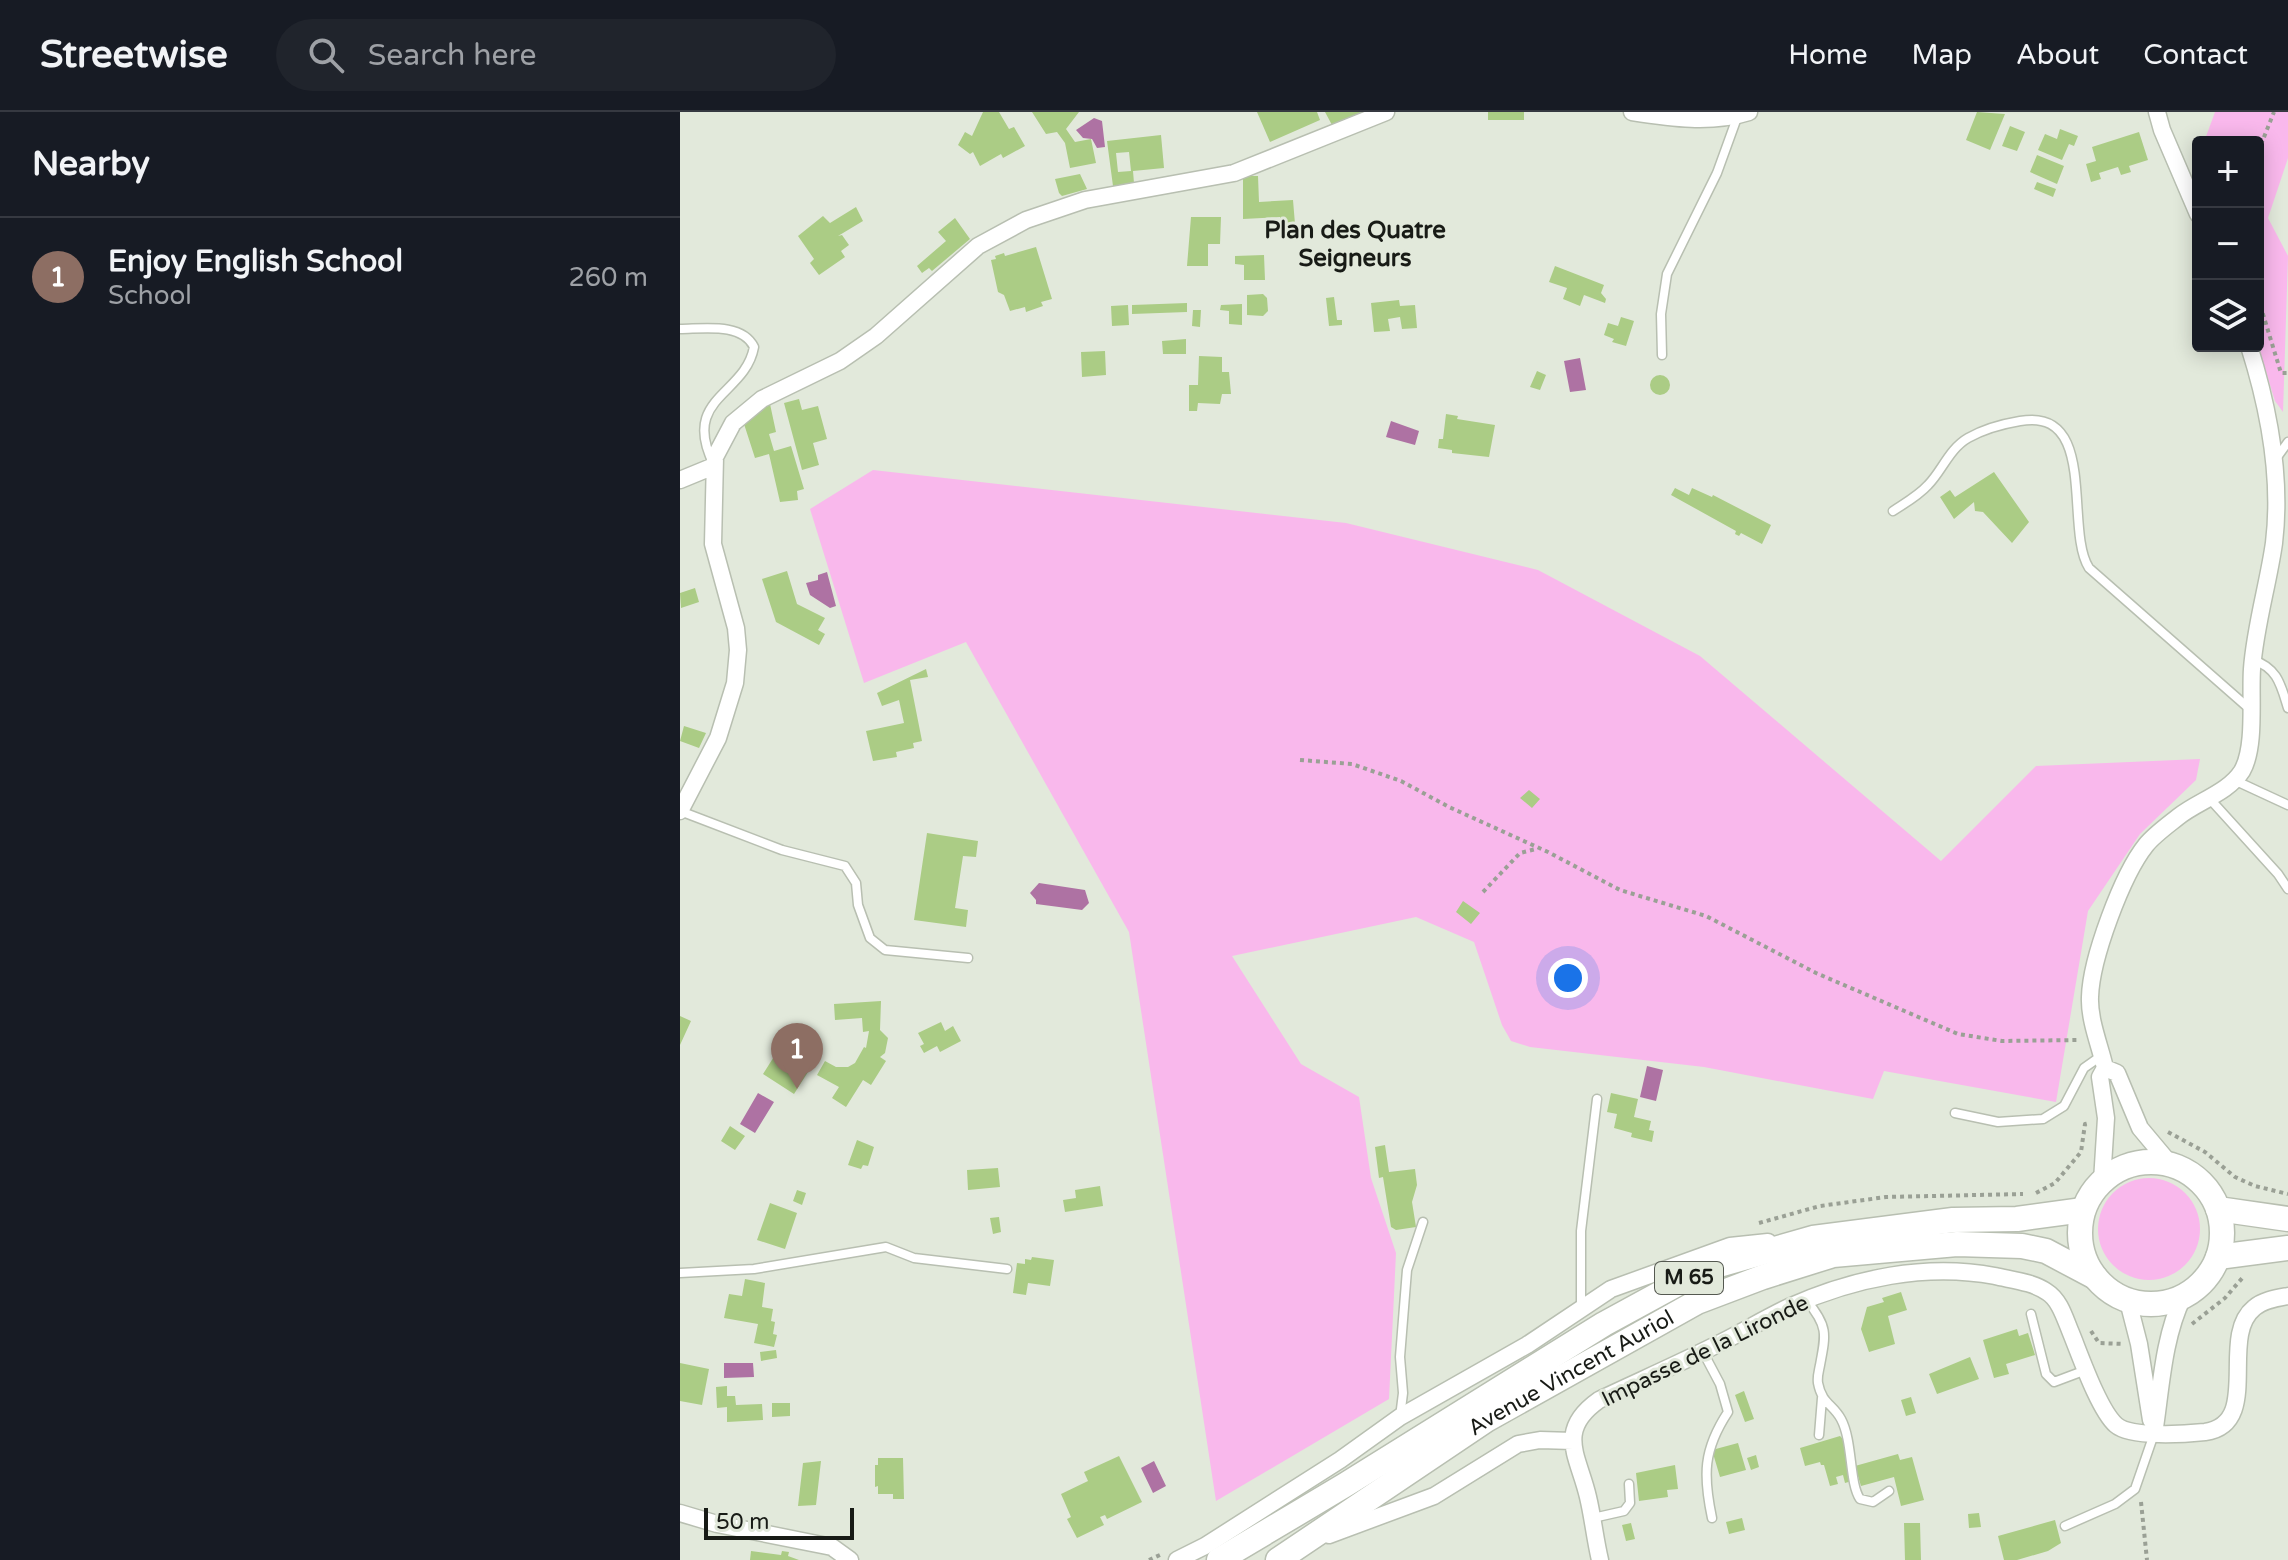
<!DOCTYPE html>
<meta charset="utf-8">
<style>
:root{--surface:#171b24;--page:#20242c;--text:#f1f3f6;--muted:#9ea1a6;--line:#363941;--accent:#b84aa8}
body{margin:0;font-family:"Varela Round",sans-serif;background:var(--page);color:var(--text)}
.controls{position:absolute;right:24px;top:24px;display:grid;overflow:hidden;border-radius:8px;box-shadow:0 4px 20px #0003}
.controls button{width:72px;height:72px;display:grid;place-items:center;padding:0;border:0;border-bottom:2px solid var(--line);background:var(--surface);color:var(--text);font:40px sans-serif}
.scale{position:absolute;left:24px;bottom:20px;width:150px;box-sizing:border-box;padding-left:8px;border:4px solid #181b16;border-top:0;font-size:22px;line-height:28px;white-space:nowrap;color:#181b16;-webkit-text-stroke:6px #e2e9db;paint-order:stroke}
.you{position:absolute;left:888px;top:866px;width:28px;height:28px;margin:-20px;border:6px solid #fff;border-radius:50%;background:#1a73e8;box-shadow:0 0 0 12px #1a73e833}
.badge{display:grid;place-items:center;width:52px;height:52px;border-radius:50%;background:var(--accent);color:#fff;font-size:26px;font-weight:700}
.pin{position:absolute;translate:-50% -66px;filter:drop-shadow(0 2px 4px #0008)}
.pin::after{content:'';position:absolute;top:42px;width:28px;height:24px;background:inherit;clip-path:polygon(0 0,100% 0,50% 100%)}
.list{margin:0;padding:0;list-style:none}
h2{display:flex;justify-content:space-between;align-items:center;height:104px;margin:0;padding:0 32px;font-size:34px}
h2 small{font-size:26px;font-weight:400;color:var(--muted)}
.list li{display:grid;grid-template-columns:52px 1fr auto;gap:24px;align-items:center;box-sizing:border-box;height:120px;padding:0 32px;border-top:2px solid var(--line)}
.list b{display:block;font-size:30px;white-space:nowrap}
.list p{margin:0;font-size:26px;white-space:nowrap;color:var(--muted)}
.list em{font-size:26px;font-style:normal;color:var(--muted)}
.icon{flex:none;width:44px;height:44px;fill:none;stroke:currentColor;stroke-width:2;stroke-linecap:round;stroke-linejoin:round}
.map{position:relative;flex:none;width:1608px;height:1448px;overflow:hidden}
header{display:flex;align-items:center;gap:48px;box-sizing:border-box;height:112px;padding:0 40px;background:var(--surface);border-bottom:2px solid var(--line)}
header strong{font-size:38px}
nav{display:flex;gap:44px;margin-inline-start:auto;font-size:28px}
.search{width:560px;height:72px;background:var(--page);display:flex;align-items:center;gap:20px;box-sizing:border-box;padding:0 28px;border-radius:44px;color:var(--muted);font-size:30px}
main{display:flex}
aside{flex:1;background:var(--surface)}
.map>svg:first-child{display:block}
</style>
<header>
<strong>Streetwise</strong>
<div class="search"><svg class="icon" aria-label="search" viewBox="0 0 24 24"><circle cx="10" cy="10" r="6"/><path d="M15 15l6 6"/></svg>Search here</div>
<nav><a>Home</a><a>Map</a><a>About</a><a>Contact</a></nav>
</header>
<main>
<aside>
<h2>Nearby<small></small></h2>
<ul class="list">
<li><span class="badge" style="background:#8d6e63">1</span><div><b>Enjoy English School</b><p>School</p></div><em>260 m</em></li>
</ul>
</aside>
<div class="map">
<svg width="1608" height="1448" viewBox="0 0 1608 1448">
<rect width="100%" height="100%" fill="#e2e9db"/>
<!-- green -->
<path fill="#f9b8ec" d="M1535,0H1608V46L1588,106L1608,144L1603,300L1595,289L1578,234V30H1524Z
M193,358L666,411L858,458L1020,544L1261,749L1356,654L1520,647L1516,668L1460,722L1408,799L1376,990L1204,959L1193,987L1024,955L850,935L831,929L822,913L794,830L736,805L552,844L621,952L679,985L691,1066L716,1141L709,1287L536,1389L449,820L286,530L184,571L130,397Z
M1418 1117a51 51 0 1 1 102 0a51 51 0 1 1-102 0Z"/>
<!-- water -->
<path fill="#ae72a3" d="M414,6L422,9L425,35L417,36L412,27L403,26L396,18Z
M900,246L906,278L890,280L884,249Z
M711,309L739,319L735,333L706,325Z
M147,460L156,494L150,496L130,483L126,471L138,468V463Z
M359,771L405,778L409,791L402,798L356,792V788L350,781Z
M967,954L983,958L976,989L960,985Z
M78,981L94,990L75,1021L60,1012Z
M44,1251H73L74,1265L44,1266Z
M474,1349L486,1374L473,1381L461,1356Z"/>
<!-- building -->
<path fill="#abcc85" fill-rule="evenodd" d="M303,0H319L329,17L334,15L345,34L323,46L321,42L300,54L293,40L290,42L278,33L285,20L292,24Z
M352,0H399L386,17L395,30L411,27L416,51L390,56L385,31L377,20L366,22Z
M577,0H637L640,8L590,30Z
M645,0H682L652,13Z
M808,0H844V8H808Z
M1297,0L1325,2L1310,38L1286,28Z
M1330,14L1345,20L1337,39L1322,34Z
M1380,17L1398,24L1394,34L1389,32L1382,48L1358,38L1365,22L1377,27Z
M1459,20L1468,48L1449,54L1451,60L1441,63L1438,55L1419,61L1421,67L1411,70L1406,52L1416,49L1412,35Z
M481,23L484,56L453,59L454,71L433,74L427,29ZM449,40L451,59L438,60L436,41Z
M1357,43L1384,54L1377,72L1350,60Z
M400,62L407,77L382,84L379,81L375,67Z
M563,64H578L579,90L613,88L615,112L601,113L600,105L563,107Z
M1357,70L1376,77L1373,85L1354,77Z
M176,95L183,109L158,124L162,123L169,133L161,139L165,145L139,163L130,151L134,147L118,124L143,104L150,111Z
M511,105H541L540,132H528V154H507Z
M275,106L290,127L252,159L249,156L242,161L237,154L266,129L258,120Z
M356,135L372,187L361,190L363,194L346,200L345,195L330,199L324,183L318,180L311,148L316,147L315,144L324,141L325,144Z
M584,143L585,168H564V153L555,152V144Z
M875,154L924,173L921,181L926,187L925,191L904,183L900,194L883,187L887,176L869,170Z
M583,182L587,186L588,199L583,204L567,203V183Z
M654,185L657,208H662V213L649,214L646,186Z
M719,188L720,194L735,193L737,216L722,217L720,205L708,207L710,219L694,220L691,191Z
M507,191V200L452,202V193Z
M562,192V213L549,212V199L540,198L541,193Z
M448,193L449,213L432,214L431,194Z
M513,198H521L520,215L512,214Z
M941,205L954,209L946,234L932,230L934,227L924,223L928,211L938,214Z
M506,227V242H483L482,229Z
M425,239L426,263L402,265L401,240Z
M519,244L542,245V260H549L551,282H542L540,292L518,291L517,299H509V273H518Z
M857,259L866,263L860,278L850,275Z
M970 273a10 10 0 1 1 20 0a10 10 0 1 1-20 0Z
M119,287L122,298L138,294L147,327L133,331L139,353L122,358L104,291Z
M90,292L96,320L89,322L94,339L111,334L124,377L117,379L118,388L100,390L89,342L75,346L64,312Z
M766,302L778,304L777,307L815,313L809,345L772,341V338L758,336L759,327H763Z
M1314,360L1349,410L1332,431L1303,400L1295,399L1294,390L1274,407L1260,385L1270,378L1275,385Z
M995,376L1009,383L1012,376L1032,385L1033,383L1091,413L1082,432L1061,421L1059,424L1055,422L1056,419L991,383Z
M107,459L117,492L145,506L138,518L145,522L139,533L96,510L82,467Z
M15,476L19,490L1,496L0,481Z
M246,557L248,565L230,568L242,629L233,631L234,636L216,640L217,645L193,649L186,619L224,611L219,588L202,594L197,581Z
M4,614L26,621L19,636L0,629Z
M849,678L860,687L852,696L840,686Z
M247,721L298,729L296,745L283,744L275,796L288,798L286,815L234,808Z
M783,789L800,801L791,812L776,800Z
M201,889L200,918L208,926L205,941L200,945L206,949L191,973L183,968L166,995L152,986L159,975L137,963L145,949L156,955H168L175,951L184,935L186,936L189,919L183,920L182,906L155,908L154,892Z
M0,904L11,909L0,933Z
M261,910L265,919L273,914L281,929L260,940L257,934L244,941L240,934L244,932L238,921Z
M109,921L140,941L114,982L83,962Z
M931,981L958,987L954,1005L971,1009L969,1018L974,1019L972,1030L951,1025L952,1021L934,1016L937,1002L927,1000Z
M50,1014L65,1024L55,1038L41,1029Z
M177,1028L194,1035L188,1054L183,1053L181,1057L168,1053Z
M705,1033L709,1060L735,1057L737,1073L732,1090L736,1115L716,1118L711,1115L703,1065L699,1066L695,1035Z
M318,1056L320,1075L288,1078L287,1058Z
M420,1074L423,1094L385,1100L383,1088L396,1086L395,1078Z
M117,1078L126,1081L122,1093L113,1089Z
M90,1091L117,1101L105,1137L77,1128Z
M319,1105L321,1120L313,1122L310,1106Z
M352,1145L374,1148L370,1174L348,1171L346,1183L333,1181L337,1151L345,1152V1147L351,1148Z
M65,1167L85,1171L82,1195L93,1197L91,1209L95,1210L93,1222L97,1223L94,1235L74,1231L78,1212L44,1206L49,1182L62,1184Z
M1221,1180L1227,1198L1208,1204L1215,1232L1189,1240L1181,1217L1187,1195L1204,1190L1202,1186Z
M1337,1217L1339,1224L1348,1221L1355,1243L1326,1252L1329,1262L1314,1266L1303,1228Z
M96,1238L97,1246L81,1249L80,1240Z
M1290,1245L1299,1267L1257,1282L1249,1262Z
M0,1251L29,1257L22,1293L0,1289Z
M47,1274V1284H55L56,1293L82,1292L83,1308L47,1310V1295L37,1296L36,1275Z
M1064,1279L1074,1307L1065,1310L1055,1283Z
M1231,1285L1236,1301L1226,1304L1221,1288Z
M92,1291H110V1304L92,1305Z
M1160,1324L1165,1329L1169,1343H1166L1172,1369L1165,1371L1163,1363L1156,1365L1158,1372L1150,1374L1144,1353H1141L1140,1350L1125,1354L1120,1336Z
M1058,1331L1066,1358L1040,1365L1032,1338Z
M1218,1342L1220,1348L1232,1345L1244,1388L1221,1394L1214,1365L1181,1374L1175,1354Z
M1076,1343L1079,1355L1071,1358L1067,1346Z
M439,1344L462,1390L427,1407L425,1403L420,1405L424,1413L397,1426L387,1407L391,1405L381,1382L408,1369L404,1360Z
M198,1346H223L224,1387H213V1382H198V1374L195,1375V1353H198Z
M141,1349L136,1393L118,1394L123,1351Z
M995,1353L998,1377L987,1378L988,1385L959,1389L956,1361Z
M1299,1401L1301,1415L1289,1416L1288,1402Z
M1062,1406L1065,1418L1049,1422L1046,1410Z
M1375,1408L1381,1431L1368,1439L1337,1448H1324L1318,1424Z
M951,1411L955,1427L946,1429L942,1413Z
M1224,1411H1240L1241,1448H1225Z
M71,1439L101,1443L102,1439L109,1440L108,1444L119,1448H70Z"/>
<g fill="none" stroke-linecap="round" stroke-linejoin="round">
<defs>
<path id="service" d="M0,217C22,217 62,210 74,235C65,284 0,285 34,353
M982,243L981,202L987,162L1037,61L1058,3
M1595,348L1608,330
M1213,399C1225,391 1238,384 1248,373C1262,359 1269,337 1288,326C1304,317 1322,312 1340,309C1419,295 1384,417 1409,456L1572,599
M1573,548C1598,556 1601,574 1608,596
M1554,668L1608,693
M1529,686L1598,762L1608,777
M0,699L102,738L165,754L176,771L178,793L190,826L205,838L288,846
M1275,1001L1318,1010L1363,1007L1384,994L1404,956L1421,944
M0,1161L74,1157L206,1135L234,1146L327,1157
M1127,1189C1148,1214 1146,1222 1140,1253C1139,1259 1137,1264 1138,1271C1142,1292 1153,1292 1161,1307C1173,1329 1169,1371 1180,1387L1193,1390L1209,1379
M901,1196V1119L917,987
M1351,1202L1366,1262L1374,1270L1406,1258
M1023,1240L1040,1272L1048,1300C1023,1338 1023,1363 1032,1406
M720,1305L723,1281L720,1245L727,1158L743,1110
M1139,1323L1142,1286
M913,1406L944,1399L950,1391L949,1372
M1385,1414L1435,1392L1455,1377L1474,1322"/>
<path id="minor" d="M952,0C991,6 1031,12 1069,0
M1477,0L1482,18L1518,102
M0,368L34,354
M0,699L38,626L55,571L58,538L56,516L33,432L35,345L53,311L82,287L160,249L196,224L298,134L346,108L405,88L554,61L706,0
M1425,956L1437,961L1460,1016L1491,1053
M1422,1069L1426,1006L1420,965L1425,956C1420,934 1409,908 1410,885C1411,847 1442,763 1466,733C1474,723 1488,713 1498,705C1518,689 1548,681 1562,659C1576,635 1570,585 1572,557C1575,515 1588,473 1594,431C1602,365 1589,297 1569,234
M1448,1189L1459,1232L1471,1308
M1474,1322C1481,1277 1483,1226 1503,1185
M0,1401L37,1412L152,1435L170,1448
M649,1423L754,1384L838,1332L860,1328L893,1329
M497,1448L525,1434L660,1348L720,1305L847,1233L931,1177L1050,1134L1088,1130
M920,1448C915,1427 913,1406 908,1385C899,1345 875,1319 919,1288C957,1270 996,1253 1034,1234C1059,1222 1084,1207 1109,1195C1174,1166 1246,1151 1315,1164C1332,1168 1353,1170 1367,1180C1380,1188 1385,1207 1391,1221C1400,1243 1419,1298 1436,1313C1451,1326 1506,1322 1525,1320C1583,1312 1538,1225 1574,1196C1583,1188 1597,1186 1608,1184"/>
<g id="primary">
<circle cx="1471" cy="1121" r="71"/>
<path d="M1538,1097L1608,1107"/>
<path d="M1538,1145L1608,1136"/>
<path d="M539,1448L665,1373L924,1212L1025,1157L1133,1126L1273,1108L1337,1107L1403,1098"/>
<path id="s1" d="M598,1448L806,1308L1017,1190L1083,1165L1153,1143L1277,1132L1342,1134L1366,1139L1415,1165"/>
</g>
</defs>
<!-- service casing -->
<use href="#service" stroke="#b8bfb1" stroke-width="11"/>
<!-- minor casing -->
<use href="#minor" stroke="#b8bfb1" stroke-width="19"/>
<!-- primary casing -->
<use href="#primary" stroke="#b8bfb1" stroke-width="27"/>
<!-- path -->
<path stroke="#9aa095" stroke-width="4" stroke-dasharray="4 4" stroke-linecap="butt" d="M1578,40L1594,0
M1578,186L1601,261H1608
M620,648L672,652L721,669L769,695L868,740L940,778L1026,804L1136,861L1278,922L1322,929L1400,928
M803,780L840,741L856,737
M1488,1020L1525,1040L1555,1065L1575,1074L1608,1082
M1356,1081L1375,1071L1401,1040L1405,1012L1409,1011
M1079,1111L1140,1094L1206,1085L1343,1082
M1512,1212L1545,1186L1564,1164
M1411,1219L1419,1231L1444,1232
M1461,1390L1467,1448
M469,1448L482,1442"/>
<!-- service -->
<use href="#service" stroke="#fff" stroke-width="8"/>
<!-- minor -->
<use href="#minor" stroke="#fff" stroke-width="16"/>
<!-- primary -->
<use href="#primary" stroke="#fff" stroke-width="24"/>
</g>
<g text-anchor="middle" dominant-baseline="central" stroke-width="6" stroke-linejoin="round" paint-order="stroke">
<!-- shield labels -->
<rect fill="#e2e9db" stroke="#555951" stroke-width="2" x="975" y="1150" width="68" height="32" rx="6"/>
<g font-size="20" font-weight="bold" fill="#181b16">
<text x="1009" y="1166">M 65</text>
</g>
<!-- street labels -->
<g font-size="22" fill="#181b16" stroke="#e2e9db">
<text transform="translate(1025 1239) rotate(-26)">Impasse de la Lironde</text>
<text stroke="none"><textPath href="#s1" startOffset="348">Avenue Vincent Auriol</textPath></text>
</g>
<!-- neighbourhood labels -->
<g font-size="24" font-weight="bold" fill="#181b16" stroke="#e2e9db">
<text x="675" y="118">Plan des Quatre<tspan x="675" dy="28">Seigneurs</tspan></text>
</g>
</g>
</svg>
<div class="controls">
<button>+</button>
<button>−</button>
<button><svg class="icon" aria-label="layers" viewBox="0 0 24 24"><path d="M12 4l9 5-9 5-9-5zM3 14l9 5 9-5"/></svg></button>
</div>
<div class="scale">50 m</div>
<div class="you"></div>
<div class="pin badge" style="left:117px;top:977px;background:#8d6e63">1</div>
</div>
</main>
